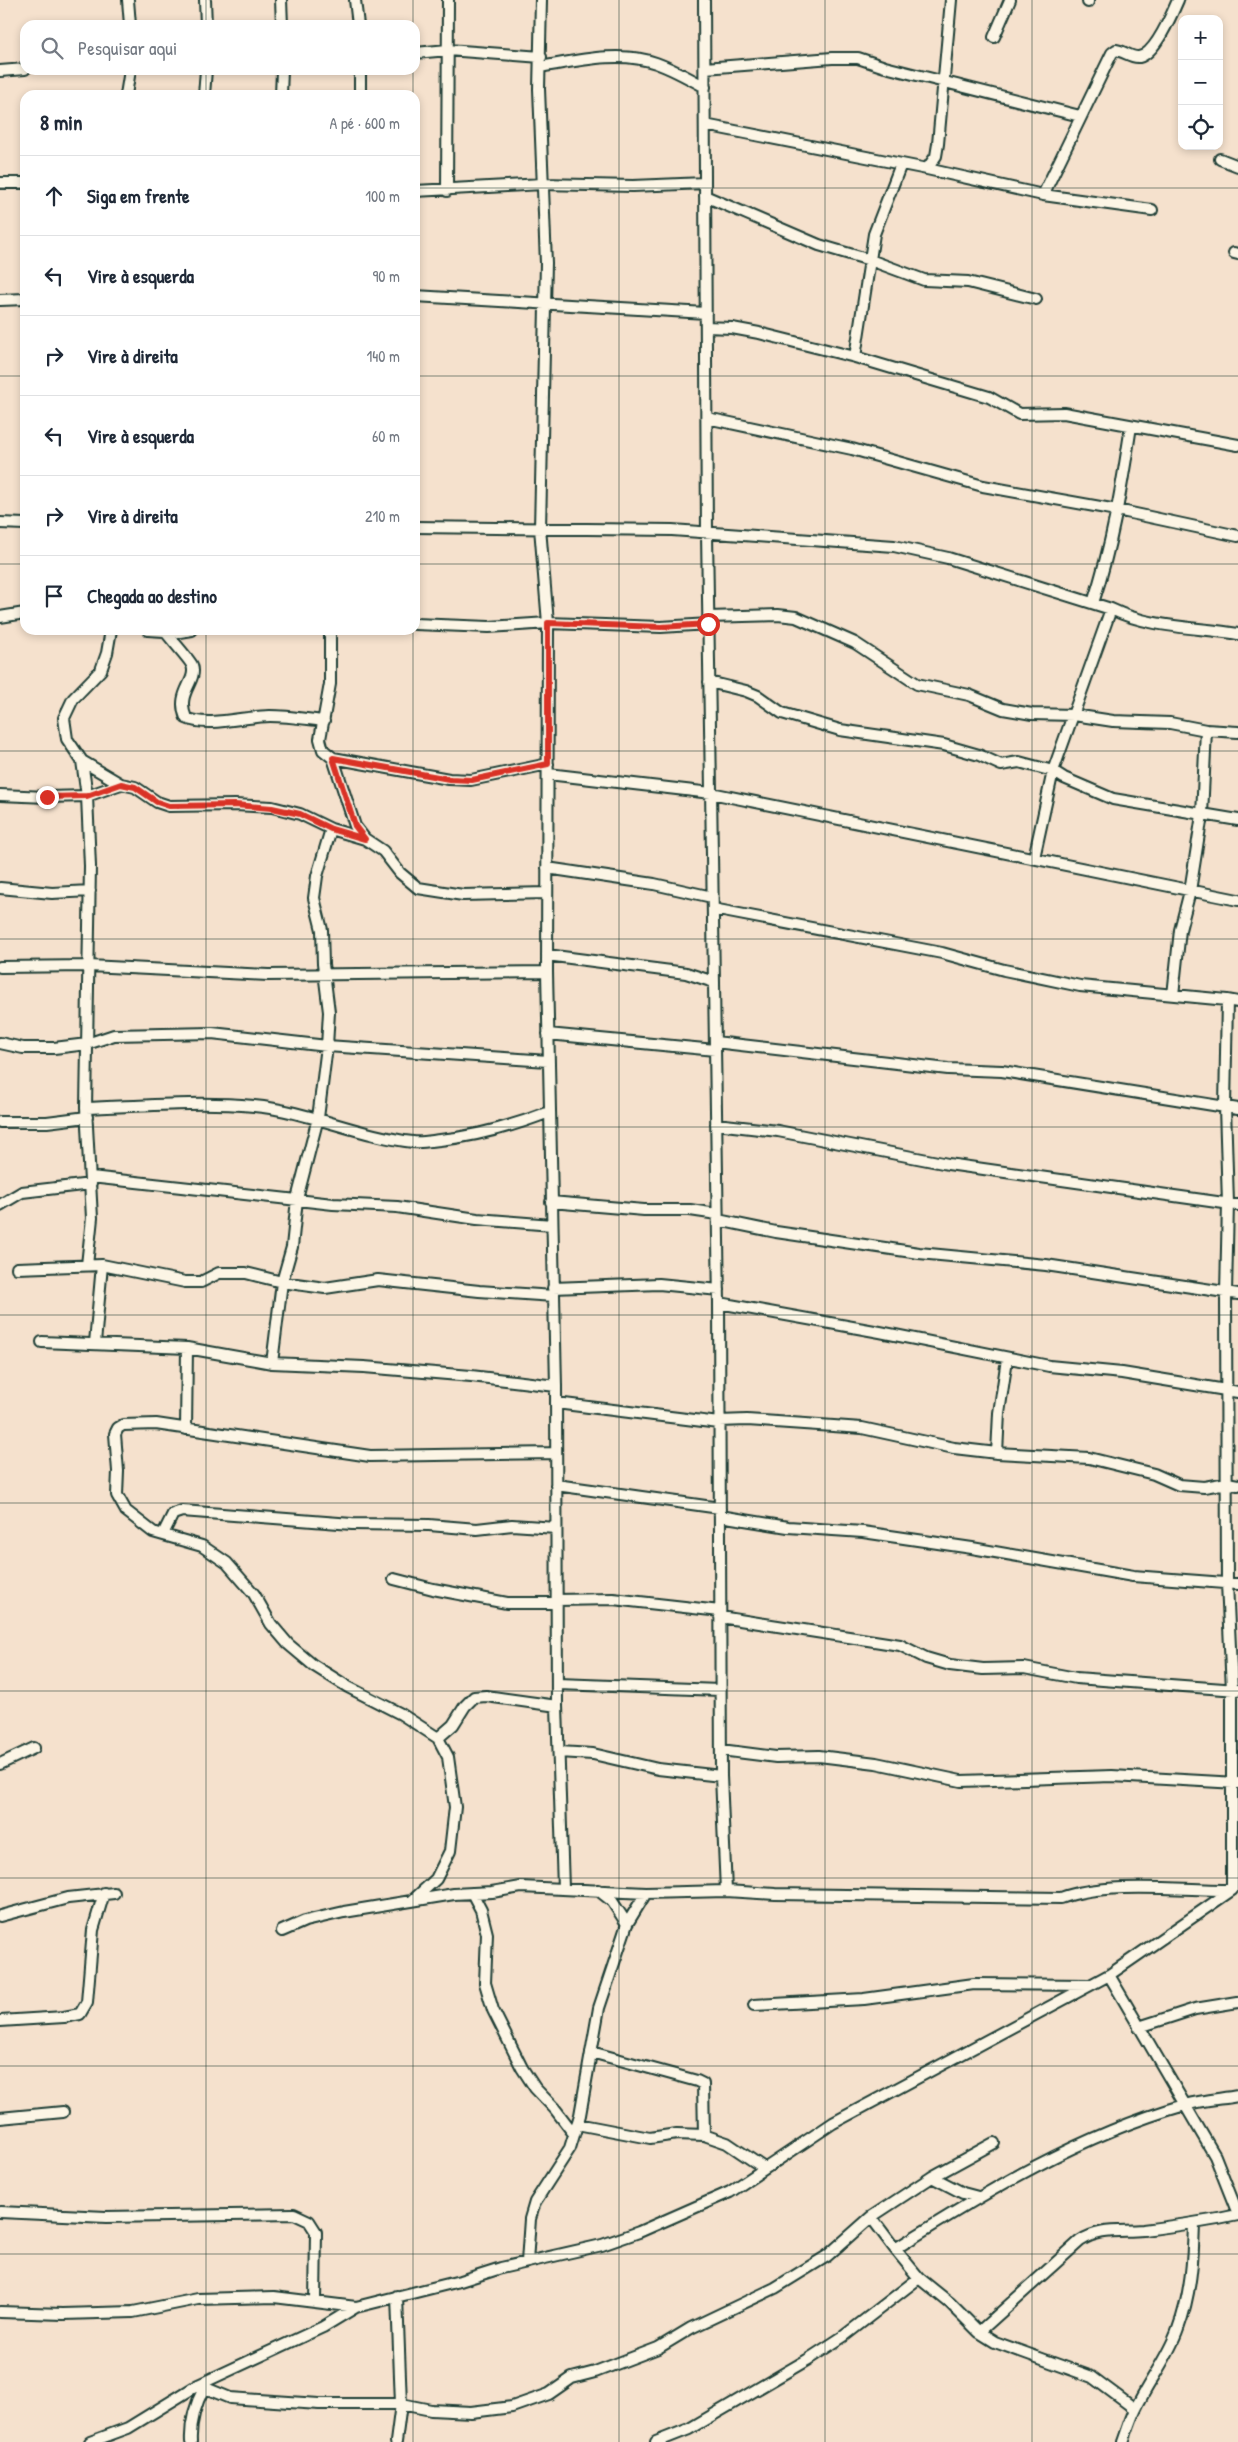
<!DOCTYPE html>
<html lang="pt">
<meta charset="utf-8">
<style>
:root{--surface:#fff;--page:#f6f6f7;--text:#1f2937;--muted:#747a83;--line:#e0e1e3}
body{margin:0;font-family:"Patrick Hand",sans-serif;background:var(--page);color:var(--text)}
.controls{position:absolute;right:15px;top:15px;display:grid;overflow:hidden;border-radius:10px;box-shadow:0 2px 8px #0003}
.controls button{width:45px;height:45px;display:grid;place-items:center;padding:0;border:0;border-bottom:1px solid var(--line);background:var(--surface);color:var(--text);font:25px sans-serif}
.stop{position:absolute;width:15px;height:15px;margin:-11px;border:4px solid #d93025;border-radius:50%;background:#fff}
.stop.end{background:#d93025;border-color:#fff;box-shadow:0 1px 5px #0008}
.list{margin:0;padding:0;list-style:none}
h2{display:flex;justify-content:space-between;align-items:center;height:65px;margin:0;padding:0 20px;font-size:21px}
h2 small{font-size:16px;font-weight:400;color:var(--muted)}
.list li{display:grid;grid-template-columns:32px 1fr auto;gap:15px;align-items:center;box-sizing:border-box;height:80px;padding:0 20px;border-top:1px solid var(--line)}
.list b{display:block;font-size:19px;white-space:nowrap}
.list em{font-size:16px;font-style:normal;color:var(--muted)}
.icon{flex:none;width:28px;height:28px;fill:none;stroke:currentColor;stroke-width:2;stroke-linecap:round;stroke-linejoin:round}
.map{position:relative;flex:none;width:1238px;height:2442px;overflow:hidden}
.search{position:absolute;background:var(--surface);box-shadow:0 2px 8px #0003;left:20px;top:20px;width:400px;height:55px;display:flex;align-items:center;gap:12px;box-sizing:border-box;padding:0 18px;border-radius:15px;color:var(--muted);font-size:19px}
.panel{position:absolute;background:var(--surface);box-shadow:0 2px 8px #0003;left:20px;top:90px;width:400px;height:545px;border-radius:15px}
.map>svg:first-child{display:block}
</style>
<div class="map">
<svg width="1238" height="2442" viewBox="0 0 1238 2442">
<rect width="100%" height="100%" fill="#f5e1cd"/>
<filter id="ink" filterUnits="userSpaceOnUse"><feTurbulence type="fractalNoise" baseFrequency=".02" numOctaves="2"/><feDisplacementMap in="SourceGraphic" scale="10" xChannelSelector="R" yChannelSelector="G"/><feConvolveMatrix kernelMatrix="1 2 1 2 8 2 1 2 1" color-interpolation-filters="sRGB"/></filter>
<g filter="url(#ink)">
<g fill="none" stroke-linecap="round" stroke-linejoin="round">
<defs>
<path id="minor" d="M128,0L130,25
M205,0L206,25
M281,0L282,25
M355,0L358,25
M541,0L539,89L546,263L540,528L548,623L547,972L556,1386L557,1706L563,1888
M704,0L707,534L719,1303L721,1776L726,1891
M1088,0V2
M994,37L1010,0
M415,53L448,50L541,57
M540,67C576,61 620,50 656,63C673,69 689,78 705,87
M705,68L832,58H858L885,67L1080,116
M360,70V95
M0,71L25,69
M126,95L130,70
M204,95L206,70
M281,95L282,70
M705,125L927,169L1043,195L1152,210
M1220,159L1238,166
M927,169L936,156L938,144L951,0
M0,183H25
M415,191L542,184L633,186L705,183
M447,191L448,0
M1043,195L1112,53L1116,50C1124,51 1131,58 1139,57C1155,54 1172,14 1178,0
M705,196L819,245L870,260L924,280L968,282L1036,299
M1234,253L1238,254
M415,296L706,313
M0,300L25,299
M706,327L732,328L759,333L855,357L989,397L1019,414L1064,413L1238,445
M855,357L874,234L901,164
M707,418L852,449L983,486L1117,510L1238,536
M0,523L25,524
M415,527L672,530L894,546L948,558L1111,609C1150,628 1195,627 1238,634
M1093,603C1112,545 1122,486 1131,426
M0,617L25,613
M708,617L778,615L796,617L855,643L917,684L969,695L1003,709L1032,714L1074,715L1113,721L1170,723L1206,730L1238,732
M415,624L489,627L548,623L661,627L709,624
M111,630L107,653L101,670L73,699L64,718L67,739L82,761L121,784L135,787L157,802L169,806L235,805L272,807L300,814L331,829L365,839
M148,630L180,632L192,630
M330,630V684L320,739L323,750L333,758L355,826L365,839L383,851L400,873L418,888L463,895L547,893
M165,631C170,638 190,660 192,665C198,682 175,692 186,718C207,728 246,716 270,716C288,716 306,719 324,721
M709,682L746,691L758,696L782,713L840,730L944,745L979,755L1001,765L1019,762L1053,771L1064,778L1113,799L1238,820
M333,758L449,779L471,780L548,764
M82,761L87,796L90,866L86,1108L92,1218L87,1265
M548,774L711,793L1238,900
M0,795L47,797L87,796L121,784
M1034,858L1053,771L1111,609
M547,868L654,884L712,897
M0,888L52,893L90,891
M713,909L942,953L1004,970L1080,986L1227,1000L1225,1107L1228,1203L1226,1293L1227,1583L1232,1690V1890
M547,955L686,973L714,982
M0,967L89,966L268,975L547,972
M1173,995L1180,930L1190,891L1202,815L1206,730
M1227,1000L1238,1002
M548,1034L715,1050
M715,1042L948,1069L1002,1071L1238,1109
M0,1043L23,1048H54L87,1044L114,1035L212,1033L327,1046L548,1061
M86,1108C142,1106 198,1101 254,1106C308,1111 359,1136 413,1142C422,1143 431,1141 440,1140C478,1136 513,1126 549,1112
M0,1122H47L87,1117
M716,1124L778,1131L948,1164L1238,1205
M91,1177L333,1204L397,1207L477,1219L552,1225
M551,1202L644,1210H690L717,1214
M0,1205L22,1192L91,1184
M718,1220L776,1232L919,1253L1046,1265L1238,1294
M17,1268L102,1265L185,1282H201L219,1273H246L282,1282L325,1288L378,1280L479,1291L554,1296
M553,1288L659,1284L719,1290
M719,1303L880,1332L1049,1366L1122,1373L1238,1392
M42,1342L187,1348L272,1363L364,1367L471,1376L556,1386
M95,1343L102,1265
M272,1363L282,1282L292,1247L297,1199L318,1118L327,1046L329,1012L323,964L322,930L314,898L317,876L331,829
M556,1403L719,1423
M719,1421L747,1420L862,1428L954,1448L997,1453L1089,1458L1154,1474L1179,1485L1204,1487L1227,1483L1238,1485
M186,1429L187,1348
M997,1453L999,1413L1007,1359
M556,1485L720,1508
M720,1516L788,1527L863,1532L972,1548L1133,1576L1238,1584
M163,1534L173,1514L182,1511L352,1524L429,1525L477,1529L512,1525L556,1528
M394,1579L433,1589L507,1603H557
M557,1600L613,1599L720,1611
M720,1617L900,1645L926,1658L950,1665L983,1669L1024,1668L1076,1678L1237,1690
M558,1684L720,1690
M438,1738L453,1725L465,1706L474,1697L486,1696L557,1706
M721,1750L776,1757L819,1756L876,1763L961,1781L1112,1776L1237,1783
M559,1752L593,1754L658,1769L721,1776
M0,1764L34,1748
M598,1890L612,1901L627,1924
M472,1893L481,1910L487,1934L485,1983L493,2010L522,2068L535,2088L555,2109L574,2134
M412,1901L436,1879L450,1851L455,1807L448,1757L438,1738L401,1714L348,1687L313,1665L288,1644L271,1624L254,1594L227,1563L202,1546L153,1532L126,1511L117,1495L118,1471L115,1434L118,1428L123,1425L156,1424L370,1456L556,1453
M0,1916L68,1898L114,1893
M282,1931L305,1921L344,1912L454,1894L492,1892L521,1887L646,1893L726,1891L775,1894L1061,1898C1105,1881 1183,1890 1232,1890
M1109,1975L1215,2156L1238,2214
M754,2005L864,1999L974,1984L1089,1985
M0,2021L64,2017L80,2014L87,2002L93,1930L104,1893
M1139,2027L1195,2009L1238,2002
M591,2052L697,2081L703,2084L704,2135
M0,2118L63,2112
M577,2124L650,2138L677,2134L704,2135L727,2143L764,2168
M932,2177L963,2193L978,2197
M0,2212L106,2217L294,2214L309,2221L316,2232L315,2302
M871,2217L895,2249C987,2191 1080,2135 1185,2105C1202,2100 1221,2099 1238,2096
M895,2249L919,2278L950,2303L979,2332L995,2342L1092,2377L1135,2409
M527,2262L530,2219L535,2202L570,2148L580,2115L599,2008L627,1924L646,1893
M0,2312L63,2314L133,2312L198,2299L274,2297L356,2307
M979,2332L1080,2241C1100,2228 1119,2232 1143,2230C1175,2226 1206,2222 1238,2215
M198,2385L230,2398L319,2404H401L431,2410L471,2412L512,2407L549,2394L572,2378L595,2372L658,2348L691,2328L775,2288L827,2256L871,2217L932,2177L994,2143
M90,2442L128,2428L198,2385L323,2327L356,2307L460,2281L501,2268L602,2245L639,2232L730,2192L833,2123L1109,1975L1232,1890
M191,2442C190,2422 195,2405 204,2388
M396,2442L401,2404L397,2296
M656,2442L689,2429L807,2360L844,2336L919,2278
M1123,2442C1127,2431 1130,2420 1135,2410C1148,2382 1168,2358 1178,2329C1191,2294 1193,2260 1194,2224"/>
</defs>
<!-- minor casing -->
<use href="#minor" stroke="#1f3d34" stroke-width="14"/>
<!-- minor -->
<use href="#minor" stroke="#fcf5e5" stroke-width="10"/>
</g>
</g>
<g fill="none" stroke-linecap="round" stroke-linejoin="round" filter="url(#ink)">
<!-- route -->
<path stroke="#d93025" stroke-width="6" d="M47,797L87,796L121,784L135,787L157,802L169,806L235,805L272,808L300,814L331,829L365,839L355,826L333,758L449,779L472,780L548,764V623L661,627L708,624"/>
</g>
<!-- grid -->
<path fill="none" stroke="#1f3d34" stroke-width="1" stroke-opacity="0.55" d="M206,0V25M413,0V25M619,0V2442M825,0V2442M1032,0V2442M206,70V95M413,70V95M0,188H25M415,188H1238M0,376H25M415,376H1238M0,564H25M415,564H1238M206,630V2442M413,630V2442M0,751H1238M0,939H1238M0,1127H1238M0,1315H1238M0,1503H1238M0,1691H1238M0,1878H1238M0,2066H1238M0,2254H1238"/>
</svg>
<div class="controls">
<button>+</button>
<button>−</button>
<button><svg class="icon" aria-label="locate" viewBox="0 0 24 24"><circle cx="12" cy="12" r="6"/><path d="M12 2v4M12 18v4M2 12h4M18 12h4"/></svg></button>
</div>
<div class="stop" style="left:708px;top:624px"></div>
<div class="stop end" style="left:47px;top:797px"></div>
<div class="search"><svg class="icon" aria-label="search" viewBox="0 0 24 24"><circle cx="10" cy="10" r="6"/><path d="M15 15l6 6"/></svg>Pesquisar aqui</div>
<section class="panel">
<h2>8 min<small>A pé · 600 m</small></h2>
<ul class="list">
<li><svg class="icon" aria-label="ahead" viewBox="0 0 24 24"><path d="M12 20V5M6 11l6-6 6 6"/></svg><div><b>Siga em frente</b></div><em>100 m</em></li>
<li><svg class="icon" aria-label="left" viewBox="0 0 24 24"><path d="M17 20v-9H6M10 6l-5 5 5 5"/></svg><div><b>Vire à esquerda</b></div><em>90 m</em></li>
<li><svg class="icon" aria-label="right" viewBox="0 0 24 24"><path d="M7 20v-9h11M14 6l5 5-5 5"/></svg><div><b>Vire à direita</b></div><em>140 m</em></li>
<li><svg class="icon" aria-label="left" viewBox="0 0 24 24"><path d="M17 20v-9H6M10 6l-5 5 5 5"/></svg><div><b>Vire à esquerda</b></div><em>60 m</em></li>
<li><svg class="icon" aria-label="right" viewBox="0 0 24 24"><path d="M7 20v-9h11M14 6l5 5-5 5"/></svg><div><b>Vire à direita</b></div><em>210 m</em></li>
<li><svg class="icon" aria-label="arrive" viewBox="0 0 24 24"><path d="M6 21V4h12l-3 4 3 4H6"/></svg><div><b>Chegada ao destino</b></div></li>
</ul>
</section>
</div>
